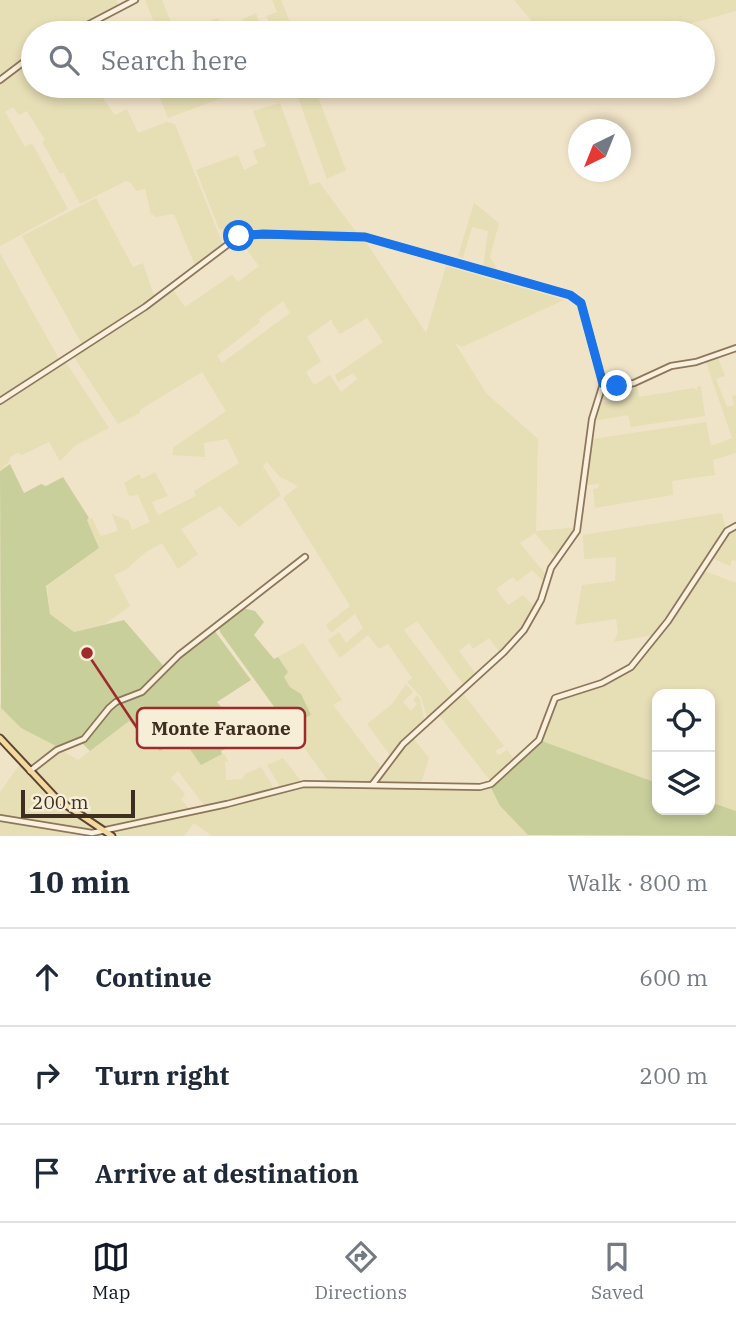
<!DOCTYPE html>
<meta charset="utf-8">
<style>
:root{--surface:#fff;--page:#f6f6f7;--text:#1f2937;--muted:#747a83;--line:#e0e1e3;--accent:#111827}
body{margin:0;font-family:"IBM Plex Serif",serif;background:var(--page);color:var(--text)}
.controls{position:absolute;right:21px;bottom:21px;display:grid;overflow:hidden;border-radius:14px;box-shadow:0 4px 10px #0003}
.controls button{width:63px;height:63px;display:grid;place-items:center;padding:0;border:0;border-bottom:2px solid var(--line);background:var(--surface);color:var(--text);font:35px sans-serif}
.compass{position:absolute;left:568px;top:119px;width:63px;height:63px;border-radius:50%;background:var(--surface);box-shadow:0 4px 10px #0003;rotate:223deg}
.scale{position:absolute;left:21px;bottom:18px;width:114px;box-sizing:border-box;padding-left:7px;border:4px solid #3d2e20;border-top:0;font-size:19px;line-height:24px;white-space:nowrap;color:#3d2e20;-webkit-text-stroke:5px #f7eed8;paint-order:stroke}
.stop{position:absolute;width:21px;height:21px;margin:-16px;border:5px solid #1a73e8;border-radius:50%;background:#fff}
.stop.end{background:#1a73e8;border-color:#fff;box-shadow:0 2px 7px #0008}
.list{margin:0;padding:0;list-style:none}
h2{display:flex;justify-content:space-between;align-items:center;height:91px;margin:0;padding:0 28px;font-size:30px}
h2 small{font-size:23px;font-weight:400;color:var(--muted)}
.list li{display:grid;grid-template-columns:46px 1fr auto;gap:21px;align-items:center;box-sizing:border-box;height:98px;padding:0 28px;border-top:2px solid var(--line)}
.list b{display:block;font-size:26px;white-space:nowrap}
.list em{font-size:23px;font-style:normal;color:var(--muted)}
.icon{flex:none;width:38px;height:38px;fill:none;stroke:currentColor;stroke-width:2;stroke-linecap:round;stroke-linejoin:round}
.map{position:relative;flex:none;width:736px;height:836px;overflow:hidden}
.search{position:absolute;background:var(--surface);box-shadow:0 4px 10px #0003;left:21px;right:21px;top:21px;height:77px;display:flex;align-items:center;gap:18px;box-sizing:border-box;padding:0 24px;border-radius:38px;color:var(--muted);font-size:26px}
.sheet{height:385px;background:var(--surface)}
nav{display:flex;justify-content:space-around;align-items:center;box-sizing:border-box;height:98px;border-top:2px solid var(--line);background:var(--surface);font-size:19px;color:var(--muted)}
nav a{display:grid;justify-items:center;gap:4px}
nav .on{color:var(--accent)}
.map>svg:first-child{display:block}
</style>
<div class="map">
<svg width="736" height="836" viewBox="0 0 736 836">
<rect width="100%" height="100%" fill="#f0e4c8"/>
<!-- farmland -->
<path fill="#e6deb5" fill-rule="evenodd" d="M0,0H116L119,6L69,33H33V55L0,78Z
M145,0H162L175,32L218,18L224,33H158Z
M272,0H281L294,33H232L240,30L237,24L244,22L243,19L256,13L260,24L269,22L266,16L277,12Z
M514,0H736V11L657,33H542Z
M33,59V86H88L102,97L115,115L127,109L138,133L167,122L175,124L223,245L222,249L196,268L174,214L156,217L151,214L145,189L136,191L131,183L126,181L80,204L63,172L60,174L42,142L45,140L27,111L19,115L13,107L5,112L25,147L32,143L68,209L0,246V84Z
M163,86H254L168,118L156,89Z
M294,86H314L346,170L327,179Z
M280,103L310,185L319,182L359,236L244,232L239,225L233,223L227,230L219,229L196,170L238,155L244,170L258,163L253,151L266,146L253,111Z
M96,198L133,267L143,263L155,298L172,288L185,307L232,275L238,282L259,266L239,240L246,235L364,239L426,333L446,266L564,300L462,347L455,343L486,393L538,439L536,531L580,527L556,558L535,533L520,543L547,576L544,582L532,570L517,582L513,577L496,589L508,605L523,595L533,606L522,629L501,654L489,638L473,649L469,643L459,651L478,677L466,688L417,621L404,630L455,698L428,722L421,697L407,682L412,678L388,644L379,649L368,635L340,658L328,640L339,632L346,643L363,628L355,614L331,633L326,625L350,606L283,498L298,486L280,477L267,462L263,466L281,495L239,527L220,506L181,529L198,554L178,569L162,543L146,552L127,569L114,575L130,606L105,624L74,632L50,614L47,586L99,548L87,520L92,518L101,536L118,531L112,514L129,521L132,530L150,522L138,495L129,496L124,483L139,474L142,479L155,472L168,496L152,502L158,515L196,496L194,491L239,463L227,439L204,443L205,457L172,455L174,447L226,411L202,372L140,410V413L118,424L72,354L83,346L22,236ZM283,301L290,313L222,363L217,356L260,322L259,319ZM367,318L383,342L335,375L338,382L353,373L357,379L341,392L330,375L314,385L306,372L321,361L307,337L332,319V323L340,334Z
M474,203L499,223L490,257L498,271L483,268L488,231L472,227L463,258L458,256Z
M0,253L60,361L0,400Z
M718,358L725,376L716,379L727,407L734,405L732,396L736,395V453L713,460L715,475L672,481L673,495L595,508L593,489L598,488L599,484L588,485L587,459H591L593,439L706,422L711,446L732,438L706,362Z
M64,359L109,428L76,445L60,461L49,442L22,455L18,453L10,457L9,462L0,470V402Z
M637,385L639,397L694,388L697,391V387L701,386L705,416L631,427L628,415L594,421L599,403L617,400L616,390Z
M722,513L726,530L653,635L614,642L618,632L616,619L575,625L582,585L615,581L616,557L584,559L583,535Z
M736,528V561L732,560L730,566L711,558L729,531Z
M702,570L736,583V811L710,802V694H657V783L539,740L557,700L590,688L630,666Z
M303,643L342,700L333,705L383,770L373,782H329L288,726L311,715L301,694L290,687L284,677L288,672L278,657Z
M406,684L413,692L403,702L411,711L417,704L413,700L417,695L420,699L425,723L392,758L367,724L392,704Z
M464,695L504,746L495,751L499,755L507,750L515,760L491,782L439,715Z
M0,700L1,708L21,728L58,747L30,768L0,734Z
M130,720L138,725L149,737H182L201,764L222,754L225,755L228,761L225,762L226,780L242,779L245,774L261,767L274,788L271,791L206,808L178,771L171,778L185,794L181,799L191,811L105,829L63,802L33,771L61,750L78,760Z
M413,738L429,758L421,784L378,783Z
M283,758L302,782L280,787L267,765Z
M20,764L55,801L95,830L93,832L49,826L0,816V792Z
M312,785L490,786L500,806L529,836H212L194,823L184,836H116L112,834L113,831Z
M0,819L9,822L97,836H0Z"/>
<!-- green -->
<path fill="#c9cf9b" d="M10,464L24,493L41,484L46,486L63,477L89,518L87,520L99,548L46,586L50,614L74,632L124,620L167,670L214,630L251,680L217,702L248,739L221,751L222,754L201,765L182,738L160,751L149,742V737L138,725H134L129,721L90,751L79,740L58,747L21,728L1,708L0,471Z
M243,608L255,611L264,622L254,635L274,659L278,657L288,672L284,677L290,687L301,694L311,715L288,726L220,632L219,627Z
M539,740L657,783V810H710V802L736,811V836L528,835L500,806L490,786Z"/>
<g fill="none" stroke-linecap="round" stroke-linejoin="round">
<defs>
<path id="minor" d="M72,33L135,0
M0,80L33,55
M0,401L145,307L239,236L246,234L365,237L570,295L581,303L603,384L617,386L634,383L671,366L696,362L736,348
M30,771L57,750L84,739L109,708L116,702L142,692L179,655L305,557
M372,785L403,744L504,652L524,630L541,600L551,568L577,531L592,419L603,384
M0,818L92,833L227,804L304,784L480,787L491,784L539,740L555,698L602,683L631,667L668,621L727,531L736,526"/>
<path id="major" d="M0,738L57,799L112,836"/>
</defs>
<!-- minor casing -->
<use href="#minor" stroke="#8d765c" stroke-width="8"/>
<!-- major casing -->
<use href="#major" stroke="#5b4430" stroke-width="9"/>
<!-- minor -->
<use href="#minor" stroke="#faf1dc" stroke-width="4.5"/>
<!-- major -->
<use href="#major" stroke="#f3d9a0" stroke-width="5"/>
</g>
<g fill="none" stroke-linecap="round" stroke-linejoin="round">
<!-- route -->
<path stroke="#1a73e8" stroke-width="9" d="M239,236L263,234L365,237L570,295L581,303L603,384L617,386"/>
</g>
<!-- callouts -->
<path fill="none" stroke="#9e2a2b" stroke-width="2.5" d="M87 653L137 728"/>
<circle fill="#9e2a2b" stroke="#f7eed8" stroke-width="2.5" cx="87" cy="653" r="7"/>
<rect fill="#f7eed8" stroke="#9e2a2b" stroke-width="2.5" x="137" y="708" width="168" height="40" rx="7"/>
<g font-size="19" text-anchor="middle" font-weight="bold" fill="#3d2e20">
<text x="221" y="735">Monte Faraone</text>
</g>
</svg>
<div class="controls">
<button><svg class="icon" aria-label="locate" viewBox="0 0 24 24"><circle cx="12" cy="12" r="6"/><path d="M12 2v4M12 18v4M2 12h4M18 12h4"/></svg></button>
<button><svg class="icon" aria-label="layers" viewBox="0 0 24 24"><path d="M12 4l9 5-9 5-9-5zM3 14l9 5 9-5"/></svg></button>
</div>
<svg class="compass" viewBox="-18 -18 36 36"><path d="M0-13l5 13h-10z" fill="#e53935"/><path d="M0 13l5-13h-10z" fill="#747a83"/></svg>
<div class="scale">200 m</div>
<div class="stop" style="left:239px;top:236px"></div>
<div class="stop end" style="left:617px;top:386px"></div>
<div class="search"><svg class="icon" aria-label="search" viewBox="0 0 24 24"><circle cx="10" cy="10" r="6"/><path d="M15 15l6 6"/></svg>Search here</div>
</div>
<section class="sheet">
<h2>10 min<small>Walk · 800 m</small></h2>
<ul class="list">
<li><svg class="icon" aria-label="ahead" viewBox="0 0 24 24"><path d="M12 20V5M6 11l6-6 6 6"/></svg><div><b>Continue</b></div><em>600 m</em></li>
<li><svg class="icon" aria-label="right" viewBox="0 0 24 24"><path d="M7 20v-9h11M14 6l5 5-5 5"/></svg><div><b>Turn right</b></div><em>200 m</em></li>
<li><svg class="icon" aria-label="arrive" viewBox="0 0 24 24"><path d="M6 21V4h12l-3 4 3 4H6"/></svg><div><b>Arrive at destination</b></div></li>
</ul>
</section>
<nav>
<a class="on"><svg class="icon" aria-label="map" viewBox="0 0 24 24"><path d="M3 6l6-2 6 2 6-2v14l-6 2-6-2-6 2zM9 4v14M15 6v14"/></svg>Map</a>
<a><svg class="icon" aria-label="directions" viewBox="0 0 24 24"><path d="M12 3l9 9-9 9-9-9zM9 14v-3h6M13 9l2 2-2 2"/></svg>Directions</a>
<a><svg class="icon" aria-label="saved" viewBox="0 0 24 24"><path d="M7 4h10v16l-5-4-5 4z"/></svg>Saved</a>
</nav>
